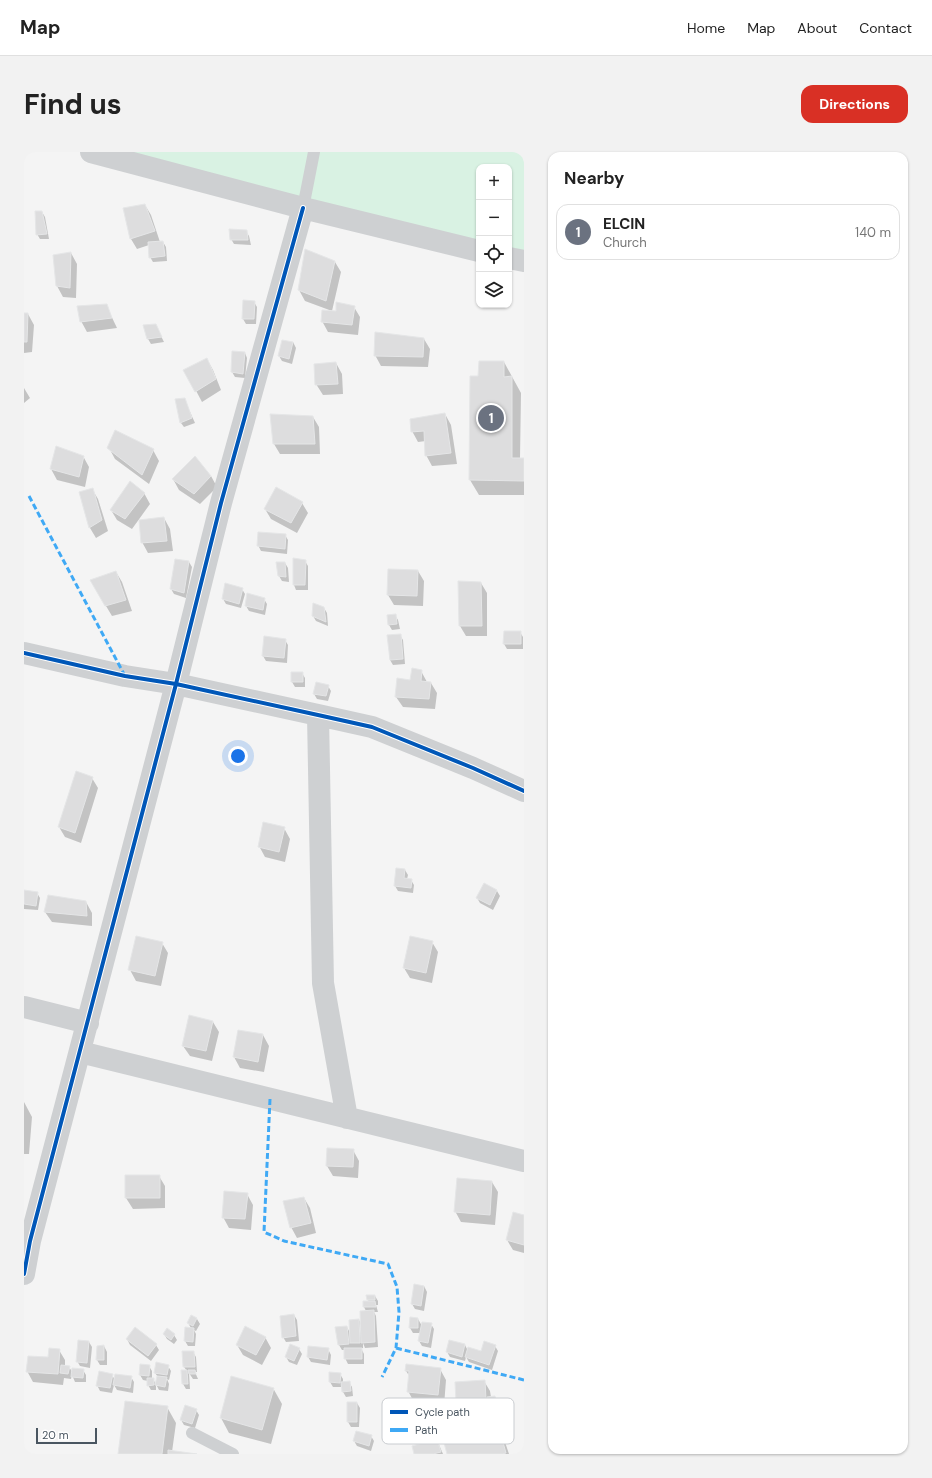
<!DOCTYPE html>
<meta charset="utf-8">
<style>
:root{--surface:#fff;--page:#f2f2f2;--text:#222;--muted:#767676;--line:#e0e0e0;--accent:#d93025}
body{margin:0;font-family:"DM Sans",sans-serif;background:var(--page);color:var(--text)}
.controls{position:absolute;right:12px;top:12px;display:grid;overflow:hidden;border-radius:8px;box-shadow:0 1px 3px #0004}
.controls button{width:36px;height:36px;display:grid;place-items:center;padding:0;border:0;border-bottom:1px solid var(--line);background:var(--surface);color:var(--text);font:20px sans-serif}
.scale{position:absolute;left:12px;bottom:10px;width:61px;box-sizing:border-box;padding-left:4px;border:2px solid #4a5661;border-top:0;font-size:11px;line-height:14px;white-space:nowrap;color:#4a5661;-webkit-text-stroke:3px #fff;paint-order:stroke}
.you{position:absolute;left:214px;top:604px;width:14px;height:14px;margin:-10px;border:3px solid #fff;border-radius:50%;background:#1a73e8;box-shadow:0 0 0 6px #1a73e833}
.badge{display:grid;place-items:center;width:26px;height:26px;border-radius:50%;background:var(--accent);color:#fff;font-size:13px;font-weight:700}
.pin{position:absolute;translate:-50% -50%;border:2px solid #fff;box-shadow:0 1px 4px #0006}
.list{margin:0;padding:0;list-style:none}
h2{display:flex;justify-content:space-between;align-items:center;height:52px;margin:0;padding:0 16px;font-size:17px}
h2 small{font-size:13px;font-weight:400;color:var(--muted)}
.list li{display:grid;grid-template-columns:26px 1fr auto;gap:12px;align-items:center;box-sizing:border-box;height:56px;margin:0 8px 8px;padding:0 8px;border:1px solid var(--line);border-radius:12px}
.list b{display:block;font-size:15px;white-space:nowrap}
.list p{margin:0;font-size:13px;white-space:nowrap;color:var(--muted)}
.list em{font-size:13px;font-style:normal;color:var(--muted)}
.icon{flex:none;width:22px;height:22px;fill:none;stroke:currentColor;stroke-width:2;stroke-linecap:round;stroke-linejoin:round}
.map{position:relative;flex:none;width:500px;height:1302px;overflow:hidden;border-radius:12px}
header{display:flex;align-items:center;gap:24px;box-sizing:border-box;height:56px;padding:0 20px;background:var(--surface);border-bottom:1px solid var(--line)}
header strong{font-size:19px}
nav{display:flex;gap:22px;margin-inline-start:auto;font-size:14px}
.intro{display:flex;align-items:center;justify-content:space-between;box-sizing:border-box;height:96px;padding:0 24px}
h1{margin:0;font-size:28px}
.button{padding:10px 18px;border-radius:12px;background:var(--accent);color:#fff;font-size:14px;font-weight:700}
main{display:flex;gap:24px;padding:0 24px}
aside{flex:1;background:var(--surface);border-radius:12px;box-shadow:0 1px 3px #0004}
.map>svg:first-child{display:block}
</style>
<header>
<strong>Map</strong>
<nav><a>Home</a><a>Map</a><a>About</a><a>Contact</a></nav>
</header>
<div class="intro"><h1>Find us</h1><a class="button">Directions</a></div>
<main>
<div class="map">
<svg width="500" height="1302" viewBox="0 0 500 1302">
<rect width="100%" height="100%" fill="#f4f4f4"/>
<!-- green -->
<path fill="#d9f2e3" d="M67,0H500V109L485,106V15H455V99Z"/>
<!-- shadow -->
<path fill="#0003" d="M121,53L127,63L136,90H139L142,95L143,109L129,110L126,105L125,93L113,97L107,87Z
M18,60L21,65L25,87H16L13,82Z
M222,79L225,84L227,93L210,92L207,87Z
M47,101L53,112L52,146L39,145L33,134Z
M311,110L317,120L308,159L281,149L275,138Z
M230,150L233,155L232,172H222L219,167Z
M82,153L93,176L63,180L57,169Z
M330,155L336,165L334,183L304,180L298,169L313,160Z
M0,162H4L10,173L8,200L0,201Z
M134,178L140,190L127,192L124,187Z
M400,187L406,197L404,215L357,214L351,203Z
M269,190L272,196L268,212L258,209L255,204Z
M221,201L223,206L221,226L211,225L208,220Z
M183,207L189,218L197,238L178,250L161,218Z
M480,210L497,241L496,307H500V343H455L446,328L455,225Z
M312,211L318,222L319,242L299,243L292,232Z
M0,236L6,246L0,251Z
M163,253L171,271L160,275L157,271Z
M421,262L427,273L433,312L408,314L402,303V289L394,290L388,279Z
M289,265L295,275L296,302H256L250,292Z
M85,296L129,298L135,309L125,332L91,307Z
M59,304L65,315L61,335L33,328L27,317Z
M187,324L193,335L176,352L155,338L149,327Z
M68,337L74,347L84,379L72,386L66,376L56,340Z
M120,341L126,352L108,377L93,368L87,358Z
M278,351L284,361L273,381L247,367L241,357Z
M140,366L146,377L149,399L124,401L118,390Z
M261,383L264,388L263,402L237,399L234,393Z
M281,409L284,414V438H272L270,433Z
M165,410L168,415L162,446L150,442L147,437Z
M253,411H261L264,416L265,430L258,429L255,424Z
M394,419L400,429L399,454L370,453L364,443Z
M92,420L98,430L108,459L88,464L67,429Z
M457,431L463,441V484H442L436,474Z
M218,437L221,442L217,456L202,452L199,447Z
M224,443L240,447L243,452L241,463L225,459L222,454Z
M300,456L303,461L304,474L292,469L289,464Z
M371,463L374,468L376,477L368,478L365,473L364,464Z
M496,480L499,485V497H483L480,492Z
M376,483L379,488L381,512L369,513L366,508L364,484Z
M261,488L264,493L263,511L242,509L239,504Z
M397,519L403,530L407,531L413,541L411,557L379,555L372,545Z
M278,521L281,526V535H271L268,530Z
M304,534L307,539L304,549L293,547L290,542Z
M68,626L74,636L57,691L41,685L35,675Z
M260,676L266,687L261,710L241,705L235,694Z
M373,717L381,718L384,723L383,727L387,728L390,733L389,741L374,739L371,734Z
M0,739L13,741L16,746L14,758L0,757Z
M473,739L476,744L469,758L456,751L453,746Z
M62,750L68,761V774L28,770L21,760Z
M408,790L414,800L408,831L386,826L380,816Z
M138,791L144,801L137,834L112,829L106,818Z
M189,870L195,880L188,909L166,904L159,894Z
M214,879L239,883L245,894L240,920L216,916L210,905Z
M0,950L8,965L5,1002H0Z
M329,998L335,1009L334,1026L309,1024L303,1014Z
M135,1024L141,1034V1056L109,1057L102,1046Z
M468,1030L474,1040L471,1073L437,1070L431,1059Z
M223,1042L229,1053L227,1078L205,1076L199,1065Z
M280,1046L286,1056L292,1081L273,1086L267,1075Z
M500,1064V1101L489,1098L483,1088Z
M391,1133L400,1134L403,1140L400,1159L391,1157L388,1152Z
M351,1144L354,1149V1153H352L354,1160H350L352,1164L354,1195L341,1196L339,1191V1196H337L340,1202V1212H324L321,1206V1198H318L315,1193L313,1176L323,1175L326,1181L335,1168L338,1173L342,1159L340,1155V1150H345L344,1148Z
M270,1163L273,1168L275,1189L262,1190L259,1185Z
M167,1164L173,1167L176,1172L172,1179L170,1178L172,1182L171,1194H164L161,1189L167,1176L164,1171Z
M394,1167L398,1174L407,1172L410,1177L407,1196L398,1194L395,1189L397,1181H389L386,1176Z
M140,1182L150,1183L153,1188L150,1192L143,1187Z
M241,1185L247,1196L238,1213L219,1203L213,1193Z
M103,1187L132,1193L135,1198L127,1209L106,1193Z
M65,1190L68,1195L66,1216L56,1214L53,1209Z
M441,1193L444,1199L457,1200L471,1194L474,1199L468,1218L445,1210L442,1205L441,1209L426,1205L423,1200Z
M80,1194L83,1200V1213H76L73,1208Z
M285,1196L304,1197L307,1203L306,1213L287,1210L284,1205Z
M275,1197L278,1202L273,1213L265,1210L262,1205Z
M35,1198L41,1208V1214L45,1215L49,1221L59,1218L62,1223V1230H51L48,1223L47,1227L40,1226L39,1233L9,1230L3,1219L25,1207Z
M159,1200H169L172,1205L173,1220H171L174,1227H169L165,1221L166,1237H162L159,1232L163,1219L160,1215Z
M125,1214L128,1219V1227H129L132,1232L134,1225L131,1221L144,1214L147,1219L145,1228L143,1227L145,1232L144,1239L135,1238L132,1232V1238H127L124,1233V1229L119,1228L116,1223Z
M416,1217L422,1228L420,1254L390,1250L384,1239L386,1225L382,1219Z
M316,1222L319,1227V1230H325L328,1235L329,1244L322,1245L319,1240V1235H309L306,1230Z
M88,1223L91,1228L107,1225L110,1230L109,1241L93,1238L90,1233L88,1241L76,1239L73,1233Z
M460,1229L466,1239L467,1245H471L474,1250L475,1271H468V1277L440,1279L434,1269Z
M249,1236L258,1252L247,1292L205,1281L197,1266Z
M333,1251L336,1256L335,1275H327L324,1270Z
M143,1255L152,1271L148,1300L166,1302H95Z
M172,1258L175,1263L171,1276L160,1273L157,1268Z
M474,1277L480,1287L485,1302H424Z
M347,1284L350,1289L347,1299L333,1294L330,1289Z
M413,1288L419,1302H391Z"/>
<!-- building -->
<path fill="#ddddde" stroke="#e5e6e7" d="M121,52L131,79L106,87L99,56Z
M11,59H18L23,82L12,83Z
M205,77L223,78L224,88H206Z
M139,89L141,104L125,106L124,90Z
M281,97L311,109L302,149L274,138Z
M47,100L46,136L32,134L29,103Z
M219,148L231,149L230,167H218Z
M312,150L331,154L328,173L297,170L298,158L312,159Z
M83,152L88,166L56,170L53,154Z
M0,161H4L3,190H0Z
M132,172L138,185L123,187L119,173Z
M351,180L400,186L399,205L350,204Z
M258,188L269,190L265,207L254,204Z
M208,199L221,200L219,222L207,220Z
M183,206L192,227L171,240L159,218Z
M455,209H480V225L488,224V306H500V329L445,328L446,224H454Z
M312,210L314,232L291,233L290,212Z
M161,246L168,266L156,271L151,247Z
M421,261L427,301L401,304L400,279L387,280L386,267Z
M246,262L289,264L291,292H249Z
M91,278L130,297L118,323L83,296Z
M32,294L60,304L55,325L26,317Z
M171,304L187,324L170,342L148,327Z
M106,329L121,341L101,367L86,358Z
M252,335L279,350L267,371L240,357Z
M69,336L78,368L65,376L55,340Z
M140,365L143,389L117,391L115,368Z
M234,380L262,382L261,397L233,394Z
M269,406L282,408L281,433H269Z
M151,407L165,409L160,441L146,437Z
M252,410H261L262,425L254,424Z
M364,417L394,418L393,444L363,443Z
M92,419L102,448L81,454L66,428Z
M434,429L457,430L458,474H435Z
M201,431L219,436L215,452L198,447Z
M223,441L241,446L239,458L221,454Z
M289,451L300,455L302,470L288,464Z
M372,462L373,472L364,473L363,463Z
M480,479H497V492H479Z
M377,482L379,507L366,508L363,483Z
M240,484L262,487L260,506L238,504Z
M388,516L398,518L397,529L407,530L405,547L371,545L373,526L386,528Z
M267,520H279V530H267Z
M292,530L305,533L302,544L289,542Z
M52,619L69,625L51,681L34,675Z
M239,670L261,675L255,700L234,695Z
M372,716L381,717L380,726L388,727L387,736L370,734Z
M460,731L473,738L466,753L452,746Z
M0,738L14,740L12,754L0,752Z
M24,743L62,749L63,764L20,760Z
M112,784L139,790L131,824L104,818Z
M386,784L409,789L402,821L379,816Z
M165,863L189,869L182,899L158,894Z
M214,878L239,882L234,910L209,905Z
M303,996L330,997L329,1015L302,1014Z
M101,1023H136V1046H101Z
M433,1026L468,1029L466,1063L430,1060Z
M200,1039L224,1041L221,1067L198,1066Z
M280,1045L287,1071L266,1076L259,1049Z
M489,1060L500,1063V1093L482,1088Z
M390,1132L400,1134L397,1154L387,1152Z
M342,1143H351V1148H343Z
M339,1149H351L352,1155H339Z
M350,1158L351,1190L337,1191L336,1159Z
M270,1162L272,1184L258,1186L256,1164Z
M167,1163L173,1166L169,1174L163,1171Z
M386,1165L394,1166V1176H385Z
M335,1167L336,1191H326L325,1168Z
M398,1170L408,1171L404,1191L394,1189Z
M221,1174L242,1185L232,1203L212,1193Z
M323,1174L325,1192L314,1193L311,1175Z
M111,1175L133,1192L124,1204L102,1187Z
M161,1175L170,1176L169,1190L160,1189Z
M143,1176L151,1182L147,1188L139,1182Z
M54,1188L65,1189L63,1211L52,1210Z
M425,1188L441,1192L438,1205L422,1200Z
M460,1189L472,1193L465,1213L441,1205L444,1195L457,1199Z
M266,1192L276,1196L270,1209L261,1205Z
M80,1193V1208H72L73,1194Z
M284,1194L305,1196L303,1208L283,1205Z
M25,1196L36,1197L34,1222L2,1220L4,1204L24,1205Z
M320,1196H338V1207H320Z
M158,1199H170L171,1215H159Z
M132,1210L145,1213L143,1223L130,1221Z
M116,1212L126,1213L125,1224L115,1223Z
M382,1212L417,1216L414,1243L383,1240L385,1219H381Z
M37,1213L46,1214L44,1222L36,1221Z
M48,1216L60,1217L59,1226L47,1225Z
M157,1218H163L164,1232H158Z
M164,1218H171L172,1222H165Z
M75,1219L89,1222L86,1236L72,1234Z
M305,1220L317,1221L316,1231L305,1230Z
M91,1222L108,1224L106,1236L89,1233Z
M133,1224L143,1225L141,1235L131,1233Z
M207,1224L250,1236L238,1278L196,1266Z
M123,1226H130V1233L123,1234Z
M461,1228L463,1267L433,1269L431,1230Z
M326,1229L327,1239L318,1240L317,1230Z
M471,1244L473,1266H464L463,1245Z
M101,1249L144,1254L138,1302H94Z
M323,1250H333V1270H323Z
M161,1253L173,1257L168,1272L156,1268Z
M475,1276L482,1301L478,1302H423L420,1291Z
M332,1279L348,1283L345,1294L329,1289Z
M413,1287L417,1300L409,1302H390L388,1294Z
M144,1298L173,1302H144Z"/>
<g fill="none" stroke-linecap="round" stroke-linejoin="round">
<!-- service -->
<path stroke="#ced0d2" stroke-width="12" d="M279,56L290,0
M168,1281L209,1302"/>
<!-- minor -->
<path stroke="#ced0d2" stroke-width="22" d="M67,0L279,56L455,99
M485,106L500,109
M0,501L101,524L152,532L294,563L348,575L449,616L500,639
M294,563L299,831L323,966
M0,855L64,871
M56,900L500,1009
M0,1122L6,1089L152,532L197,351L279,56"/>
<!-- quiet -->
<path stroke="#3fa9f5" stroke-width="3" stroke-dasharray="6 3" stroke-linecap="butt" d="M5,344L101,524
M246,947L240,1080L260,1089L364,1112L373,1135L375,1160L372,1196L358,1225
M372,1196L500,1228"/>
<defs>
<path id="cycleway" d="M0,501L101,524L152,532L294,563L348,575L449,616L500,639
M0,1122L6,1089L152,532L197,351L279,56"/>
</defs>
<!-- cycleway casing -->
<use href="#cycleway" stroke="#fff" stroke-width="6"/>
<!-- cycleway -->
<use href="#cycleway" stroke="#0057b8" stroke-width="4"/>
</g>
<!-- legend -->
<rect x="358" y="1246" width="132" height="46" rx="6" fill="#fff" stroke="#c9ccd0" stroke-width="1"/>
<rect x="366" y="1258" width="18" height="4" fill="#0057b8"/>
<rect x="366" y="1276" width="18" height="4" fill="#3fa9f5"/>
<g font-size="11" fill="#4a5661">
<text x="391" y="1264">Cycle path</text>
<text x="391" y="1282">Path</text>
</g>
</svg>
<div class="controls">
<button>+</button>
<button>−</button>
<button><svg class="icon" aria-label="locate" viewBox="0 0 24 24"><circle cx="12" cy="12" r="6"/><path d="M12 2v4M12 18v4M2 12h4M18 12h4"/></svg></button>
<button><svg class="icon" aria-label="layers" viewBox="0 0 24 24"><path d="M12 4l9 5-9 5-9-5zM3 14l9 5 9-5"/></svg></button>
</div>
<div class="scale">20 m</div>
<div class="you"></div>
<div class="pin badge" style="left:467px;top:266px;background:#6b7280">1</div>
</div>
<aside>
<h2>Nearby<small></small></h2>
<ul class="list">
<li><span class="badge" style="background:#6b7280">1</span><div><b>ELCIN</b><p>Church</p></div><em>140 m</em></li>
</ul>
</aside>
</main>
